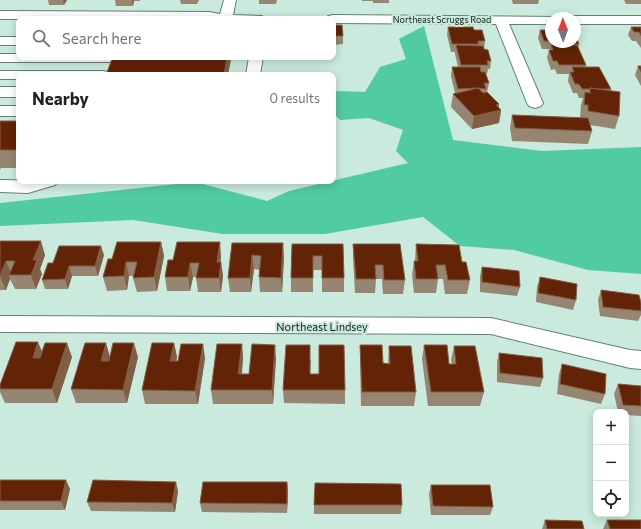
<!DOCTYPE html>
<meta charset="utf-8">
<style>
:root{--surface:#fff;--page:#f6f6f6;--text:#202124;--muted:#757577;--line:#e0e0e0}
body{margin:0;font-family:Commissioner,sans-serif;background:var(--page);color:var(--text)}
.controls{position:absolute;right:12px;bottom:12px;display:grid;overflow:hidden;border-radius:8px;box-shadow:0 2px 10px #0003}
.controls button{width:36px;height:36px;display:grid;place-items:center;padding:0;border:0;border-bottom:1px solid var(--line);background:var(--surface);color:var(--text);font:20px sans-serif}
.compass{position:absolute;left:545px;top:12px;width:36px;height:36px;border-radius:50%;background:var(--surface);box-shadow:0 2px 10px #0003;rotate:359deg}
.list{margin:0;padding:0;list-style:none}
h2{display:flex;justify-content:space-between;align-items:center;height:52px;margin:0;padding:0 16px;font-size:17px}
h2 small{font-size:13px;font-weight:400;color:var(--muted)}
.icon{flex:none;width:22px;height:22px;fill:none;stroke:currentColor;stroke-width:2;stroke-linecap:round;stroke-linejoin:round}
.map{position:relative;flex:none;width:641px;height:529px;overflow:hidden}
.search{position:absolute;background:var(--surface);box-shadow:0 2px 10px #0003;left:16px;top:16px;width:320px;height:44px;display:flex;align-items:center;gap:10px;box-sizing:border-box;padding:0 14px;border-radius:8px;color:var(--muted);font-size:15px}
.panel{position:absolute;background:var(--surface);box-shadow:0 2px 10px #0003;left:16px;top:72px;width:320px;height:112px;border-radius:8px}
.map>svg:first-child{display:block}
</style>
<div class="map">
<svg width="641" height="529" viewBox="0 0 641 529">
<rect width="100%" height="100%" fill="#c9eadc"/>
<!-- forest -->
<path fill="#50cba4" d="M424,26L453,140L542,151L641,147V274L588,270L514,250L460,246L423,217L325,234H223L133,220L0,226V203L195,182L267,201L289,191L408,163L396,151L403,130L369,118L340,120L333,113V97L336,91L365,92L380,67L406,59L399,39Z"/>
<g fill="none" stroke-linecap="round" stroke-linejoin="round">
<defs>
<path id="minor" d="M224,0H236L233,15L262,16L264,19H0V11L209,12L220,14Z
M333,15L556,17L551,18V24H509L543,103L541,106L535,108L529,106L527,103L496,24L333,23V19H326L328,16Z
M575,16H641V24H575V18H570Z
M0,37H19V45H0Z
M0,54H19V57L116,58L114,61L109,62H0Z
M249,57H263L260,75H246Z
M0,71H103L108,72L110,75H19V79H0Z
M0,87H19V97H0Z
M0,106H19V116H0Z
M0,180L58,181L55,185L28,193L0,192Z
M0,316L491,318L630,350L641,351V369L630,368L491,334L0,332Z"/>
</defs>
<!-- minor casing -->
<use href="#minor" stroke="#628174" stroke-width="2"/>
<!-- minor -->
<use href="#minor" fill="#fff" fill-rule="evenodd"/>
</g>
<!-- wall -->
<path fill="#968671" d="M48,0H67L64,5H49Z
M115,0H140V1H134L133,6H116Z
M180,0H199L197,4H181Z
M259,0H277L276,4H259Z
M362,0H389V3H373V1H362Z
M512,0H539L538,4H513Z
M624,0H641V4H626Z
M333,25L343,36V44L333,45Z
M448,27L474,30L485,41L484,49L491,61L490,69H488L487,74H486L489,83L487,92L501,110L499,123L472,129L451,107L453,94L455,93L451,76L452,67H458L455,54V52H451L447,35Z
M546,27H551V42H575L579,44L578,48L586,65V67L611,89L610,91L619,116L615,129L590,125L592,131L588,144L512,141L510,128L512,115L580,118L581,105L583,98H579L577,93H573L568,81L569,74H557L555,69L551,70L547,58L549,50H550V49H542L538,38L540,30H545Z
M631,27H641V48L636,41H632L628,35Z
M122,57H246L245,60H231L121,59Z
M638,66H641V86L635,75Z
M0,121H19V168H1L0,170Z
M0,241L45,255L40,269L42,274L36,289H15L10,279L6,290H0Z
M161,242L164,256L157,291L137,292L133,278L134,276H129L127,290L107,291L103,277L112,259Z
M232,243L284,257L282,292H260L259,277L260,270L254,269L251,292H230L228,278Z
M292,244H343L344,278V292H322V270H313V292H291V278Z
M353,244L405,280L403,294H383L382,279H376L375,293H355L353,258Z
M416,244L462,262L470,280L467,294H445L443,279H438L436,293H414L412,275L414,261H415Z
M104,255L98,276H72L68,289H45L42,280L53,263Z
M221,256V262L223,276L221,292H198L196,277H193L190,291H167L165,277L168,260Z
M482,267L520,287L517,296L480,292V276Z
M540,277L576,300L573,310L536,302L537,287Z
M601,290L641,303V315L638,321L600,316L598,300Z
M174,343L177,357L176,361L205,358L198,404H145L142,390Z
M242,344L243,358L242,374H249L276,358L273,404H213L211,390Z
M360,345L383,363L388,364L389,346L416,392L414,406H361L360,359Z
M424,345L449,364H452L451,360L454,346L484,392L480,406H428L422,359Z
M42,352L72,357L57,403H5L0,392V385Z
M499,353L543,378L540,387L497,382V362Z
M110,357H138L127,403H76L71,389Z
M311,359L310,374L345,390V404L284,403L283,390Z
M562,364L605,394L601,404L557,394L559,374Z
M618,384L641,386V416L626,415V412H618L614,394Z
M0,480L70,489L65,510H0Z
M287,482L288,491L287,513L202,512L200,503Z
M431,485L493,507L490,515H431L429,494Z
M178,491L175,512L91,511L87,502Z
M314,505H402L401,514H314Z
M545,520L584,529H542Z
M607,520L641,529H603Z"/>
<!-- shaded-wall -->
<path fill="#815f46" d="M63,0H67L64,5Z
M132,0H134V1L133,6Z
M227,57H230L231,60L228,75H224Z
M499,104L498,111L501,110L499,123L472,129L474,116L496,105Z
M41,241L45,255L40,269L42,274L36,289L31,275L33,260Z
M161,242L164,256L157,291L154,277Z
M220,242L221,256L218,276L217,262Z
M283,243L284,257L282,292L281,278Z
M101,246L104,255L98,276L95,266Z
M252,255L254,269L251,292L250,278Z
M6,261L12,275H9L10,279L6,290L0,276Z
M126,262L129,276L127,290L124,276Z
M221,262L223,276L221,292L219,278Z
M190,263L193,277L190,291L188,277Z
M69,266L72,276L68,289L65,279Z
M38,342L44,356L38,372L33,358Z
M67,343L72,357L57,403L52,389Z
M106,343L110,357L105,375L101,361Z
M134,343L138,357L127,403L123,390Z
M174,343L177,357L173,375L170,361Z
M203,344L205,358L198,404L195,391Z
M242,344L243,358L240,388L238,374Z
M275,345L276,358L273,404L272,390Z
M66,480L70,489L65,510L61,501Z
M176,482L178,491L175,512L172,503Z
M287,482L288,491L287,513Z"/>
<!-- building -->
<path fill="#622306" stroke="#815f46" d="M333,25H342L343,36H333Z
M448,27H473L474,30H482L485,41H478L479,44H452Z
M546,27H551V41H544L540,30H547Z
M631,27H641V36L639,32H634Z
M575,35L579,44H553L552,42H575Z
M456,45L483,46L484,49L488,50L491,61H487L488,65H461Z
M551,45H577L586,65H559L557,61H553L549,50H553Z
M122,57H227L224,75H106L112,59H121Z
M638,66H641V72Z
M452,67H480L481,72H485L489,83H484L486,89L478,88L458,89Z
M572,67H599L611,89H596L590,88V89H582L579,84H575L570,72H574Z
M478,88L483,93L487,92L499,104L496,105L501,110L474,116L453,94Z
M590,88L620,92L619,116L588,111V105H584L585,92L590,93Z
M512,115L588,118L592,131L515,128Z
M0,121H19V150H0Z
M0,241H41L33,260H37L31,275H9L15,261H6L0,276Z
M117,242H161L154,277L133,278L137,262H126L124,276L103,277L108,259H112Z
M177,242H220L217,262H221L219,278H196L199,263H190L188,277H165L168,260H173Z
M232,243H283L281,278L259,277L261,256L252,255L250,278H228Z
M292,244H343L344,278H322V256H313V278H291Z
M353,244H400L405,280H384L383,265H375L376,279H356Z
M416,244L459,245L462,262H466L470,280H448L445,265H436L438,279H416L414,261H418Z
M59,246H101L95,266H69L65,279L42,280L48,263H53Z
M482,267L519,271L520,287L482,282Z
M540,277L577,284L576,300L538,293Z
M601,290L639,295L641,303V311L603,307Z
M16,342H38L33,358H40L45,343H67L52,389H0V385Z
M85,343H106L101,361H109L113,343H134L123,390L71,389Z
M152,343H174L170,361H178L181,344H203L195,391L142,390Z
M217,344H242L238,374H249L252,344L275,345L272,390H211Z
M286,345H310V374H319V345H344L345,390H283Z
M360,345H382L383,363L390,364L389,346H411L416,392H362Z
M424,345H447L449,364H456L454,346H475L484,392H431Z
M499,353L542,358L543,378L500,373Z
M562,364L606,374L605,394L560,384Z
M618,384L641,386V406L623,405Z
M0,480H66L61,501H0Z
M93,480L176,482L172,503L87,502Z
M203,482H287V504L200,503Z
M315,483L401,484L402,505H314Z
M431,485H490L493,507L433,506Z
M545,520L582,521L584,529H547Z
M607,520H641V529H610Z"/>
<g text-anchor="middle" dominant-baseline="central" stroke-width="4" stroke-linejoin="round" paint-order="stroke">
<!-- far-street labels -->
<g font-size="9" fill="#14201c" stroke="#c9eadc">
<text x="442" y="19">Northeast Scruggs Road</text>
</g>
<!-- street labels -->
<g font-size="11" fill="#14201c" stroke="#c9eadc">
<text x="322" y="326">Northeast Lindsey</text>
</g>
</g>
</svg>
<div class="controls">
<button>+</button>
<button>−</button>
<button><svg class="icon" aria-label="locate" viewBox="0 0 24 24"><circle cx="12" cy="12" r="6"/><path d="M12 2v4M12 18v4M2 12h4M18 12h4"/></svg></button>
</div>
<svg class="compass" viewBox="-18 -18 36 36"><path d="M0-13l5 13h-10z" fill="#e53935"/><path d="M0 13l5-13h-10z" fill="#757577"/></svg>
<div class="search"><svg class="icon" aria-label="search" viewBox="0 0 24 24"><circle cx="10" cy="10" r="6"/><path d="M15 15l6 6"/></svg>Search here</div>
<section class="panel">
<h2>Nearby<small>0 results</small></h2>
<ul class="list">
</ul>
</section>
</div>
